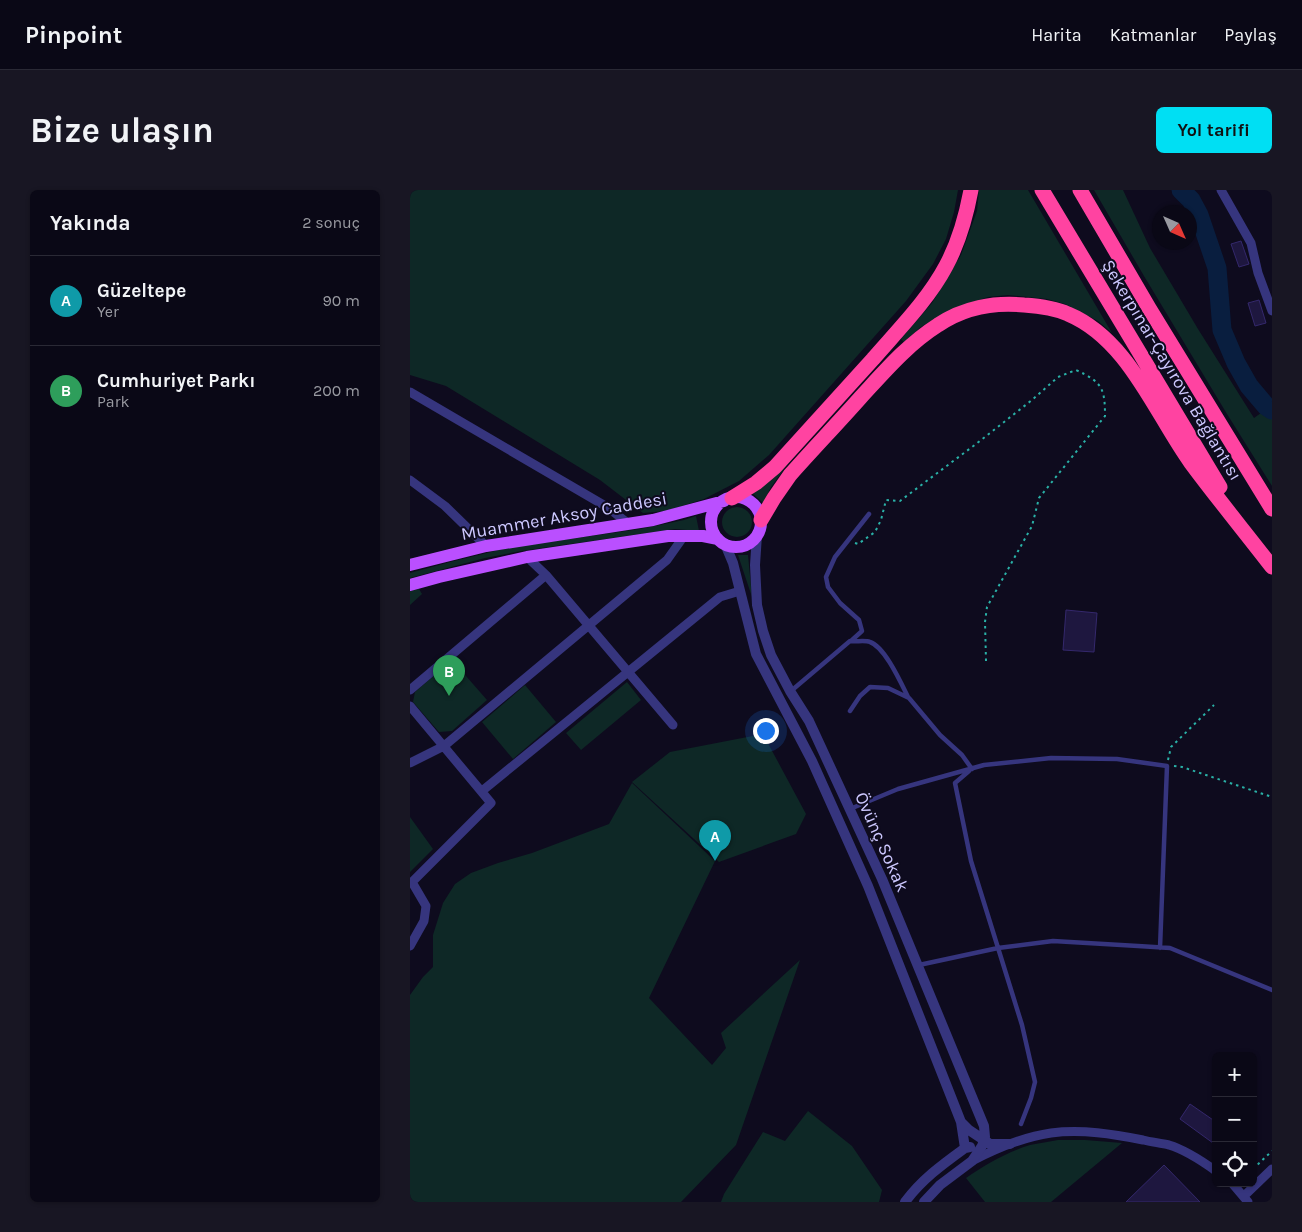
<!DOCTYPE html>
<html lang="tr">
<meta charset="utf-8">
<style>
:root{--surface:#0a0816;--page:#181623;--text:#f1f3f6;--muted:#999aa1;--line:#2a2935;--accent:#00dff3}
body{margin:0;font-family:Karla,sans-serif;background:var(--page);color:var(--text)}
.controls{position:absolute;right:15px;bottom:15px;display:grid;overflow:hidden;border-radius:8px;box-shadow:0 1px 4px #0004}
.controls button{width:45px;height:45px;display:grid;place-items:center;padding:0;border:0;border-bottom:1px solid var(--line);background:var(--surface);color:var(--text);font:25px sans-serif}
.compass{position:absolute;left:742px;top:15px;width:45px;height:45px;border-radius:50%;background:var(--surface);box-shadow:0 1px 4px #0004;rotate:135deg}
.you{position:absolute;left:355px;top:540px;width:18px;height:18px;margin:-12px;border:4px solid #fff;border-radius:50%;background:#1a73e8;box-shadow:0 0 0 8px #1a73e833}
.badge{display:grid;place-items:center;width:32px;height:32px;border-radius:50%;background:var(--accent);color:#fff;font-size:16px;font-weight:700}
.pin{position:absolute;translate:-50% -41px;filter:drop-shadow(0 1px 2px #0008)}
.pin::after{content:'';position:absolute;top:26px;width:18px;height:15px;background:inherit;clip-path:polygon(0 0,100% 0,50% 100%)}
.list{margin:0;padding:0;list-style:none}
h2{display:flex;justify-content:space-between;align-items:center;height:65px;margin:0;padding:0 20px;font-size:21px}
h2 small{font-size:16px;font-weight:400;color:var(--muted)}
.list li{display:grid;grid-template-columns:32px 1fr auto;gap:15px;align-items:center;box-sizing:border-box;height:90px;padding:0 20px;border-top:1px solid var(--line)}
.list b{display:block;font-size:19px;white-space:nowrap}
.list p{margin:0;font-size:16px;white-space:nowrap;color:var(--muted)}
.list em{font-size:16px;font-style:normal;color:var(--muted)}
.icon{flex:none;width:28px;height:28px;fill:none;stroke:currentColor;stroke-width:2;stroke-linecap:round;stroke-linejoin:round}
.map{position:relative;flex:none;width:862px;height:1012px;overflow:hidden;border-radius:8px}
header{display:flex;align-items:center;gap:30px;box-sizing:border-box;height:70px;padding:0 25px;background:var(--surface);border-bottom:1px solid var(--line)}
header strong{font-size:24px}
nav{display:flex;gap:28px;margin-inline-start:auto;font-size:18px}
.intro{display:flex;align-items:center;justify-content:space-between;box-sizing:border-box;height:120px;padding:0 30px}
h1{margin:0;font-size:35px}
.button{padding:12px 22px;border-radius:8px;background:var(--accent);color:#111;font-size:18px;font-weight:700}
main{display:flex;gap:30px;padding:0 30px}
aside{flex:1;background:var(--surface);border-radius:8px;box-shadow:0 1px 4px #0004}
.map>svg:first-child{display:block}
</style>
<header>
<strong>Pinpoint</strong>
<nav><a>Harita</a><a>Katmanlar</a><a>Paylaş</a></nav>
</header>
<div class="intro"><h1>Bize ulaşın</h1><a class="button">Yol tarifi</a></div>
<main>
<aside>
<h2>Yakında<small>2 sonuç</small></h2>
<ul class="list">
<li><span class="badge" style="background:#0f9aa8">A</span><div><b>Güzeltepe</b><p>Yer</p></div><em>90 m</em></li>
<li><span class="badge" style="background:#2e9e5b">B</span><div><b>Cumhuriyet Parkı</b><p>Park</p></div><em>200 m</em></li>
</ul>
</aside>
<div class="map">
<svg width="862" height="1012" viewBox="0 0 862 1012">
<rect width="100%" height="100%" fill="#0e0b1e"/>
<!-- green -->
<path fill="#0e2826" d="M0,0H548L544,22L536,49L523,74L496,111L359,265L329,291L294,309L256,321L233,323L190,290L36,196L0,185Z
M569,0H618L702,143L688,131L655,114L637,109L598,105L578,107L545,118L511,137L494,152L491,149L522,113L551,65L567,21Z
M684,0H713L740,58L788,139L844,228L858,218L862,222V296L817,224L734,86Z
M380,271L361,297L353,313L342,303Z
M312 332a15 15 0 1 1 30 0a15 15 0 1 1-30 0Z
M286,326L289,341L265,339L111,361L75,368L0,388V383L40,372L97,358L230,339L274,330Z
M328,365H338L342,407Z
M9,399L12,404L0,415V401Z
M42,470L77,510L42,541L29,542L3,512L5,502Z
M217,492L231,510L171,560L156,543Z
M115,495L146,532L103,569L72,532Z
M353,544L396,624L386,644L309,672L222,592L260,562Z
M222,593L305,671L239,808L302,875L316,858L311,843L390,770L326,955L271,1012H0V805L13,787L23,777V745L33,713L45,694L61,683L88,673L122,663L199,634Z
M0,627L23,659L0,682Z
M398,921L442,956L472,1000L469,1012H311L314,1004L353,942L375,951Z
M648,950H675L712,953L641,1012H575L556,988C576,974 597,962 620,955C629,953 639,952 648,950Z"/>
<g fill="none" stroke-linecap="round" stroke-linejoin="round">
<!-- river -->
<path stroke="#091e3f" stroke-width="19" d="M771,0L781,10L789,25L807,78L812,140L826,173L839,196L856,216L862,220"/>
</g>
<!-- building -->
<path fill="#1e173f" stroke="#34286c" d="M831,51L839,74L829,77L821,54Z
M849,110L856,133L845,136L838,113Z
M656,420L687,423L684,462L653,460Z
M780,914L806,932V948L803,953L770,929Z
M754,975L790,1012H716Z"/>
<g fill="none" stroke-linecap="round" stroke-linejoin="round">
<!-- path -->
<path stroke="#2ab1a7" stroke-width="2" stroke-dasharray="2.5 4" stroke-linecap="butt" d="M445,353L448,354L465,342L471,330L476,310L490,311L566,254L622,210L648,187L666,180C692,192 695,198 695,226L629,308L622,336L577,417L575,432L576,471
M758,570L761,557L804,515
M764,576L772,577L862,607
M843,979L862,961"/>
<!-- service -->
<path stroke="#36357e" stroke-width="4.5" d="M441,451L452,441L449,430L430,413L418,397L416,387L425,367L459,324
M381,501L440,451C446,452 455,450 460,452C475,457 491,493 498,507
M440,521L450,506L460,497L478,498L499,508L530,545L552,565L562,579
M559,581L545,593L561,671L612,835L625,892L621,908L611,934
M440,619L488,599L574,575L641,568L707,569L757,576L750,758
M509,775L588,758L643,751L728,756L760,758L862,800"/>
<!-- minor -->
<path stroke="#36357e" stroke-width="9" d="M811,0L841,53L848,83L862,121
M0,202L197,317L219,334
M0,290L35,316L76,356
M117,367L136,385L263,535
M0,500L136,385
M0,516L81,613L2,692L16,716L14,731L0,756
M0,573L34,556L257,370L274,346
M72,601L310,407L330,401
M562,971C587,958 613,947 641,943C672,939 703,944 733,950C741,952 750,953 759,955C776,960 792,971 806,981
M822,993L838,1012
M834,1006L862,979"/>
<!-- tertiary -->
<path stroke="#36357e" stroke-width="10" d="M347,345L345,375L347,415L353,441L361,465L380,501L399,531L472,689L574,936L575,947L572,956L562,971L530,995L514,1012
M315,354L323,373L346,464L402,571L458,696L551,932L555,958
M551,932L559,940L580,954H600
M495,1012C512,989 533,974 555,958L560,957"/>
<!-- primary -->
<path stroke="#ba4fff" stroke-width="12" d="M301 332a25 25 0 1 1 50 0a25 25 0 1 1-50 0Z
M0,375L76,356L243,330L314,311
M0,395L29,387L117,367L258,346H293L308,349"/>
<!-- motorway -->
<path stroke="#ff43a1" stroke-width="15" d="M632,0L810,297
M670,0L739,118L862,319
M322,308L346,293L365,277C398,241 430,205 463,169C488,140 518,110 536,76C549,52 556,27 561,0
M351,330L364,308L380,285C403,259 428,233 451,207C475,181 498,154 528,135C553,118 584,112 614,115C629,116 645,118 658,124C718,149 745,223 781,273C807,308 835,342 862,377"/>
</g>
<g text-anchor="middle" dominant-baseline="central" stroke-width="4" stroke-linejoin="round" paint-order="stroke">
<!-- street labels -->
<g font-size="18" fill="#cdc8ff" stroke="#0e0b1e">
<text transform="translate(762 180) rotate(59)">Şekerpınar-Çayırova Bağlantısı</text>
<text transform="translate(154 326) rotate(-10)">Muammer Aksoy Caddesi</text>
<text transform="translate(472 652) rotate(66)">Övünç Sokak</text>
</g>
</g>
</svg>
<div class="controls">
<button>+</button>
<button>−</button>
<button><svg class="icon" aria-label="locate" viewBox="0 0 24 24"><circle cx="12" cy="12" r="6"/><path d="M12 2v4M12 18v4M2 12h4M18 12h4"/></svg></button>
</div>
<svg class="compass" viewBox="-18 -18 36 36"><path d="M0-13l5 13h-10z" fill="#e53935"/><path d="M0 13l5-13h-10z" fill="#999aa1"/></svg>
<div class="you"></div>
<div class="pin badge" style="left:305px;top:671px;background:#0f9aa8">A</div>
<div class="pin badge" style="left:39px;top:506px;background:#2e9e5b">B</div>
</div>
</main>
